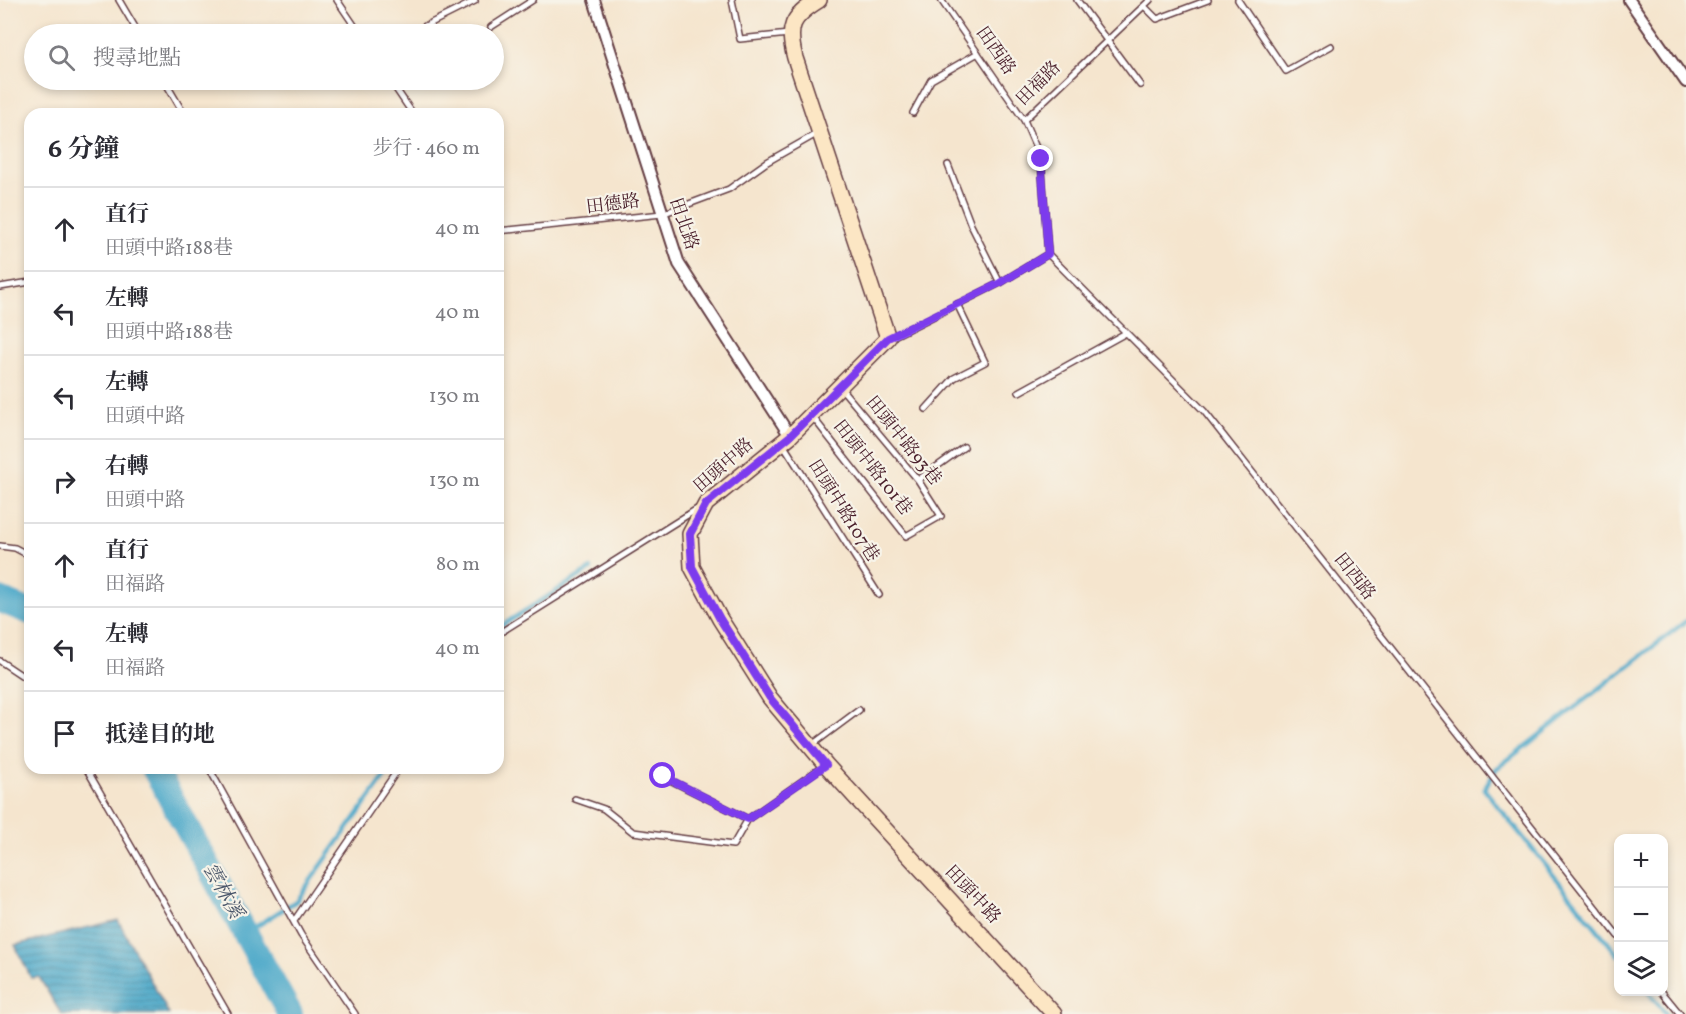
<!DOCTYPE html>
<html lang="zh-TW">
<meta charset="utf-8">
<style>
:root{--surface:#fff;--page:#f2f2f3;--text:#2b2b33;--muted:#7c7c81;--line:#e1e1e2}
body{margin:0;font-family:Vollkorn,"Noto Serif TC",serif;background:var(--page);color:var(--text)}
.controls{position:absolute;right:18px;bottom:18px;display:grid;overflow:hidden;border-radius:12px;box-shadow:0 3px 9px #0003}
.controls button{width:54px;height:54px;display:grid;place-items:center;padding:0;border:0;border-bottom:2px solid var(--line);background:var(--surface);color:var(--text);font:30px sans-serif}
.stop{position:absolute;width:18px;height:18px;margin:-14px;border:4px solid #7c3aed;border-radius:50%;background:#fff}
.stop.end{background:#7c3aed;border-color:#fff;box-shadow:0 2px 6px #0008}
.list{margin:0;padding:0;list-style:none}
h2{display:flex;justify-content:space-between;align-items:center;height:78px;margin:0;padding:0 24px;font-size:26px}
h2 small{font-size:20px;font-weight:400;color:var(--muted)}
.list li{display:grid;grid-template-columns:39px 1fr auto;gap:18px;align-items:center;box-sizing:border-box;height:84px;padding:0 24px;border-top:2px solid var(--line)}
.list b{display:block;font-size:22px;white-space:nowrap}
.list p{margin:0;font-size:20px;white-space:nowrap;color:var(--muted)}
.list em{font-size:20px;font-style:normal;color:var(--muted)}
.icon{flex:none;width:33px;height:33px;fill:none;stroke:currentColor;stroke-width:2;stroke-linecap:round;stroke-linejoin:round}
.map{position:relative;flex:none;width:1686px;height:1014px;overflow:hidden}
.search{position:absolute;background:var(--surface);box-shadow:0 3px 9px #0003;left:24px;top:24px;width:480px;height:66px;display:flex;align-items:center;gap:15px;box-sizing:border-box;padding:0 21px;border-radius:33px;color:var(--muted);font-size:22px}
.panel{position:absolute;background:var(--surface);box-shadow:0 3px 9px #0003;left:24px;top:108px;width:480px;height:666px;border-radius:18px}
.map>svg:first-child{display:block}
</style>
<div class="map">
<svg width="1686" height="1014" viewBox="0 0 1686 1014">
<defs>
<pattern id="water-rules" width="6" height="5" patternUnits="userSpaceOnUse" patternTransform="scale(1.5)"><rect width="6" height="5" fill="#4ba8c9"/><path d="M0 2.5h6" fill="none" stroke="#4088a3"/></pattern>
</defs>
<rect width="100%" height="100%" fill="#f7f3e8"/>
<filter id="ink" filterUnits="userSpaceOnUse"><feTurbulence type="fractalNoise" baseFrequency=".0167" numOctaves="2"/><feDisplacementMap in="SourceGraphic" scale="12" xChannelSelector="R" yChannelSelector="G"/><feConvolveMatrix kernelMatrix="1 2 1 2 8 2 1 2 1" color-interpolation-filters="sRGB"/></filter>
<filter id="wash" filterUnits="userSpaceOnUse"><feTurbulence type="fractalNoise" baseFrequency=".008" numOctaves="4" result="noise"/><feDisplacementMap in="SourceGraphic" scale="24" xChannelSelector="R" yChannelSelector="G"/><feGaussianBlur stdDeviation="1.35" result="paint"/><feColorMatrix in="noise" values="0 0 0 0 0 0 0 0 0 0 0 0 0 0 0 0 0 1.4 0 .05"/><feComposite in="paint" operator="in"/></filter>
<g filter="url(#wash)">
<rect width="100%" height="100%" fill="#f5e5ce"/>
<!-- water -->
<path fill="url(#water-rules)" stroke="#4a647a" stroke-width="1.5" d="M118,920L169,1014H61L39,977L31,978L15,945Z"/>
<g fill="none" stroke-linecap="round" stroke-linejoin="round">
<!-- stream -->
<path stroke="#4ba8c9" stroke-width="4.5" d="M498,628L591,569
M246,933L296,901L391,768
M1618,955L1484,789L1496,769L1686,621
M1648,992L1666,1014"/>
<!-- river -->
<path stroke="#4ba8c9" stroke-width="26" d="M0,600L30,612
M154,768L290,1014"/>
</g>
</g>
<g filter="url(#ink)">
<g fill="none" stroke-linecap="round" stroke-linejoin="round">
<defs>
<path id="lane" d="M119,0L139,34
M337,0L360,34
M732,0L740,39L789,34
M1077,0L1140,85
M1238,0L1286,71L1331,46
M1144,6L1157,19L1208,0
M491,27L533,0
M409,34L475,1
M164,80L184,114
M390,80L413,114
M913,113L931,80L978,53
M1024,120L1150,0
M948,165L971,225L1000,283
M498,231L662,214L729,189L767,162L818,133
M1048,254L1204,411L1618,936
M0,287L30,282
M890,338L1000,283L1048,254L1041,159L1024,120L941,0
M1019,392L1124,334
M926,409L954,378L985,362L957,304
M812,416L906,536L941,516L918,480L840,387
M783,444L879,595
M918,480L964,447
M0,546L15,548L30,556
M498,634L697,509
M0,661L30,681
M812,745L859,710
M86,768L228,1014
M209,768L301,935L355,1014
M662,776L748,819
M575,799L604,809L633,832L733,845L748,819L825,765
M294,921L399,768
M1662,992L1680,1014"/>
<path id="street" d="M594,0L679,264L790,436
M1629,0L1686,82"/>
<path id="secondary" d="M819,0C791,17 787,27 795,58L888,338L790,436L706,504L690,534L692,567L720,619L770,698L826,765L1054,1014"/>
</defs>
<!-- lane casing -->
<use href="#lane" stroke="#643d43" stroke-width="8"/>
<!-- street casing -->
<use href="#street" stroke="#643d43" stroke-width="14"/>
<!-- secondary casing -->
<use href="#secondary" stroke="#643d43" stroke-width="18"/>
<!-- lane -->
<use href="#lane" stroke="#fff" stroke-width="5"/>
<!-- street -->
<use href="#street" stroke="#fff" stroke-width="10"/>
<!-- secondary -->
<use href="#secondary" stroke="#fce6c4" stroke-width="15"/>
</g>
</g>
<g fill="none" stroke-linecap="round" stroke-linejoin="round" filter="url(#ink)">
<!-- route -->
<path stroke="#7c3aed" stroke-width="8" d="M663,776L748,819L826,765L770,698L720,619L692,567L690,534L706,504L790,436L888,338L1000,283L1048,254L1041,159"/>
</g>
<g text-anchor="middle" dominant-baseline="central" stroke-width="4.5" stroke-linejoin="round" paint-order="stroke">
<!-- street labels -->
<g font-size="18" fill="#4a1f2b" stroke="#f7f3e8">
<text transform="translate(995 51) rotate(55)">田西路</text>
<text transform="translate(1039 84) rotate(-45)">田福路</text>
<text transform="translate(613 205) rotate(-7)">田德路</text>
<text transform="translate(683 224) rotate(71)">田北路</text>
<text transform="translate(903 441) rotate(51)">田頭中路93巷</text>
<text transform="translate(724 466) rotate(-41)">田頭中路</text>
<text transform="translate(872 468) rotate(52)">田頭中路101巷</text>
<text transform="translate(843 511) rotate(58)">田頭中路107巷</text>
<text transform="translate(1354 577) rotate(52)">田西路</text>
<text transform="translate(972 895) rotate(47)">田頭中路</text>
</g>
<!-- water labels -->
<g font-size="20" font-style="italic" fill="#4a566a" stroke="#f7f3e8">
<text transform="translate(222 891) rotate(61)">雲林溪</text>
</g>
</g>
</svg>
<div class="controls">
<button>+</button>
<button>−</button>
<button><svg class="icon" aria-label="layers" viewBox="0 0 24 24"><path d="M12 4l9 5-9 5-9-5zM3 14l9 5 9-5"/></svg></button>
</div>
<div class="stop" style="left:663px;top:776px"></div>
<div class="stop end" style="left:1041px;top:159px"></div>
<div class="search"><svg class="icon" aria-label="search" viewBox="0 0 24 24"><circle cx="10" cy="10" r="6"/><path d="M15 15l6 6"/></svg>搜尋地點</div>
<section class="panel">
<h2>6 分鐘<small>步行 · 460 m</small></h2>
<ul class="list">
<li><svg class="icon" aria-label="ahead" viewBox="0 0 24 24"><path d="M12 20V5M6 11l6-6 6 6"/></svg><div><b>直行</b><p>田頭中路188巷</p></div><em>40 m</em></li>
<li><svg class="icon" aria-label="left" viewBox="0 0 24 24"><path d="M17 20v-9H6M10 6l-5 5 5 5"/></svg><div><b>左轉</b><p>田頭中路188巷</p></div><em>40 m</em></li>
<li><svg class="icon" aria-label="left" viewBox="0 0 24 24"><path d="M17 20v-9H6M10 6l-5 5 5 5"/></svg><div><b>左轉</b><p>田頭中路</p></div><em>130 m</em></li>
<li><svg class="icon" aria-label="right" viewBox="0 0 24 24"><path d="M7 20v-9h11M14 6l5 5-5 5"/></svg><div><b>右轉</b><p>田頭中路</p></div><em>130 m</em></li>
<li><svg class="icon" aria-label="ahead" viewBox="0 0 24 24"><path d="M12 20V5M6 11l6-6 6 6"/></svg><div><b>直行</b><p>田福路</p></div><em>80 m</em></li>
<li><svg class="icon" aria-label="left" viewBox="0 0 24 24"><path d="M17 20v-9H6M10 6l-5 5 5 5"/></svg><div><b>左轉</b><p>田福路</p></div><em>40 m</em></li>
<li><svg class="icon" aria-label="arrive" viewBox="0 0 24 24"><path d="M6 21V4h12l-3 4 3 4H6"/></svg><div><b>抵達目的地</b></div></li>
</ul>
</section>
</div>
